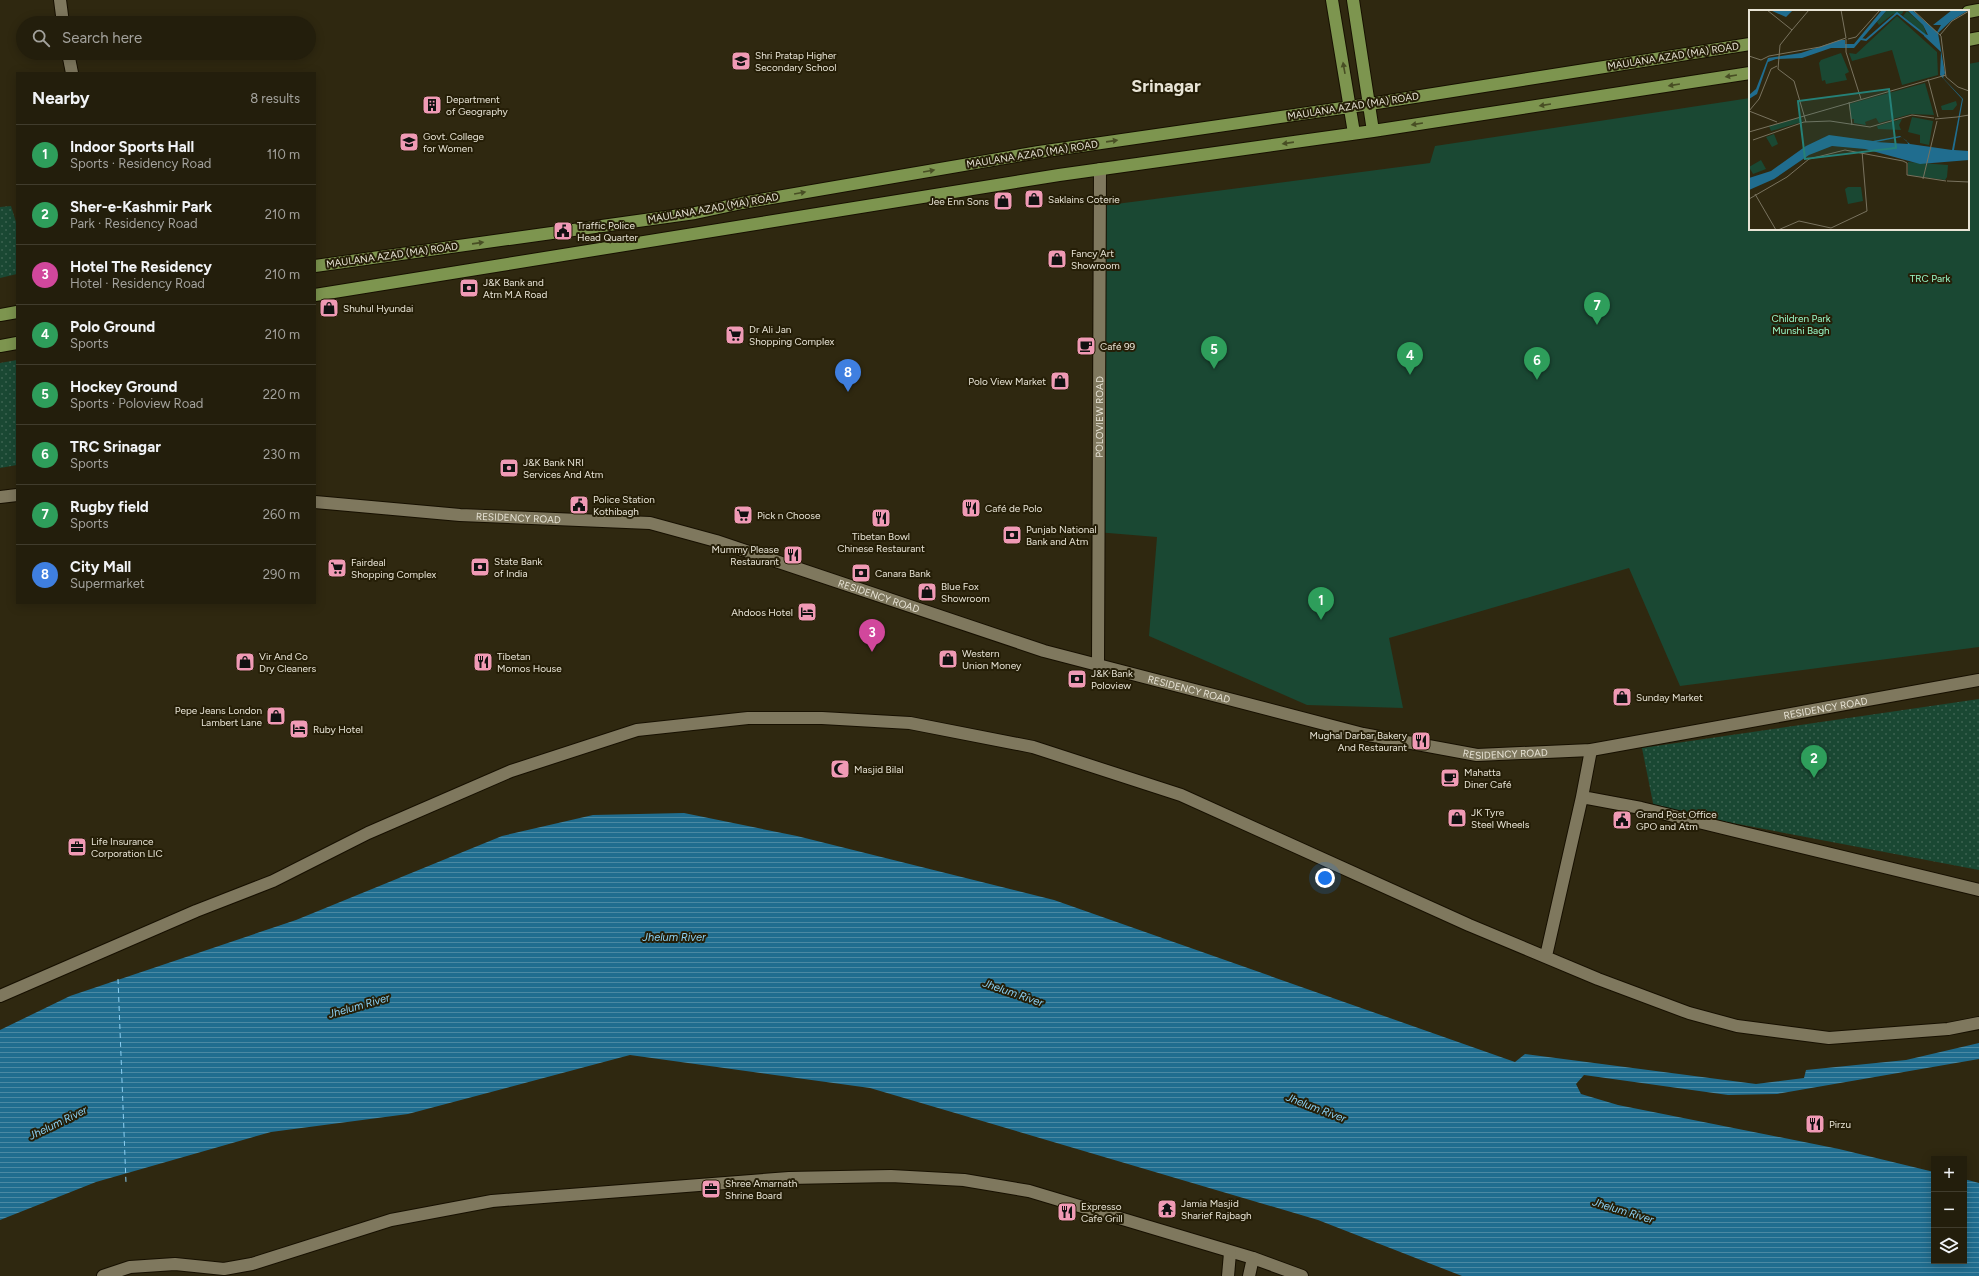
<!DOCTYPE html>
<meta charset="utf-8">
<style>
:root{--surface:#231e0c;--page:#2f2b1a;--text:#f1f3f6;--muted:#a3a29d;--line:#403c2d;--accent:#f09ab5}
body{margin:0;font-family:Figtree,sans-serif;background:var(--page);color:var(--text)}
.controls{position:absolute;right:12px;bottom:12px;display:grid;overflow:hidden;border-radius:0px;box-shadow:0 2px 10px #0003}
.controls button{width:36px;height:36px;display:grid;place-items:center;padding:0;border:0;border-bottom:1px solid var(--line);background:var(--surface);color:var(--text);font:20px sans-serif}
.you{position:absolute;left:1325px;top:878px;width:14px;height:14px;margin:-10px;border:3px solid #fff;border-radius:50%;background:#1a73e8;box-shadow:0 0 0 6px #1a73e833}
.badge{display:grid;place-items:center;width:26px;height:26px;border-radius:50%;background:var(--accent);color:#fff;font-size:13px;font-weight:700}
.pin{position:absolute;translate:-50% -33px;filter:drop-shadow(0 1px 2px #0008)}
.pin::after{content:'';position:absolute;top:21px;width:14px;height:12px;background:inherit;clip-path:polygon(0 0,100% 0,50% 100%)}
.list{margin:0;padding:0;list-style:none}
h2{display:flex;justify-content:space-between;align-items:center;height:52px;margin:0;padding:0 16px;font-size:17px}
h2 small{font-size:13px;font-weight:400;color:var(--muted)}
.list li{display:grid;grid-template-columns:26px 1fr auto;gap:12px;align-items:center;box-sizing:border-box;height:60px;padding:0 16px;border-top:1px solid var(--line)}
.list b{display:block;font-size:15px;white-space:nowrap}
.list p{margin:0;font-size:13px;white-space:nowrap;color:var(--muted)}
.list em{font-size:13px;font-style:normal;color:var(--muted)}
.icon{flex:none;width:22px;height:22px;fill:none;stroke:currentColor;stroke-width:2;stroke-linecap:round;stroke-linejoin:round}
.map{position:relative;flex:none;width:1979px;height:1276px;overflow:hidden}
.search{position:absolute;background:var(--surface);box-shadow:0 2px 10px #0003;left:16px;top:16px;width:300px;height:44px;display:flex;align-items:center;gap:10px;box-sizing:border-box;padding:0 14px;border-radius:22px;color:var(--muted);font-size:15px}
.panel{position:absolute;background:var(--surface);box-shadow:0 2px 10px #0003;left:16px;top:72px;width:300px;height:532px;border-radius:0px}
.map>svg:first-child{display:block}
</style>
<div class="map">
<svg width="1979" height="1276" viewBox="0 0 1979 1276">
<defs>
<pattern id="green-dots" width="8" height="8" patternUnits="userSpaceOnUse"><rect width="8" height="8" fill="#1a4833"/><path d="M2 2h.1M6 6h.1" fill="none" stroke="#3b6250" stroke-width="1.8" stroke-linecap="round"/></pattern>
<pattern id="water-rules" width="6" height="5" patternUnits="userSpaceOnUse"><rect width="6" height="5" fill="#206d8f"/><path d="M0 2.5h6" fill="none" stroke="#4b89a3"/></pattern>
</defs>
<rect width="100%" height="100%" fill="#2f2810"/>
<!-- green -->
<path fill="url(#green-dots)" d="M11,206L17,225V274L0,278V207Z
M17,360V465L0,468V363Z
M1979,699V870L1654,808L1642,748Z"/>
<!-- pitch -->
<path fill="#1a4833" d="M1979,62V647L1680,686L1629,568L1389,638L1403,708L1307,705L1149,636L1157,537L1096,532L1093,207L1430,163L1435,146L1750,98V229H1968V64Z"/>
<!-- water -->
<path fill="url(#water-rules)" d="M684,813L797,836L1054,900L1515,1062L1525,1054L1756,1084L1804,1078L1806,1070L1906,1060L1979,1043V1059L1777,1094L1728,1095L1584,1075L1576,1084L1581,1094L1618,1105L1839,1149L1934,1172V1261H1964V1179L1979,1183V1276H1462L1318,1220L870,1088L630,1055L408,1114L271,1132L96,1182L0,1220V1030L70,996L296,920L502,836L593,815Z"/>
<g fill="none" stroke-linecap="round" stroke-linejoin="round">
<!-- ferry -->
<path stroke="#8bd0f4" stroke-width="1" stroke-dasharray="5 4" stroke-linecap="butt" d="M118,979L126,1183"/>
<defs>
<path id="street" d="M1591,750L1582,797L1641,808L1979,890
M1546,956L1582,797
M0,996L196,911L273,881L368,833L511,771L637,730L748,718H822L910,723L1033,747L1181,795L1469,925L1598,979L1689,1013L1737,1026L1829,1038L1948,1029L1979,1023"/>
<g id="secondary">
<path d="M60,0L63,23"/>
<path d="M68,53L72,73"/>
<path d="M0,497L17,495"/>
<path id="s1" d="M315,502L460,515L650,523L716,541L1044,651L1363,734L1477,755L1591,750L1979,680"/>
<path id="s2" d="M1098,665L1100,169"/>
<path d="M103,1276L130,1267L175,1264L224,1269L252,1264L391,1220L492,1201L789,1178L891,1176L964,1180L1029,1191L1253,1258L1302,1276"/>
<path d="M1228,1276L1230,1253"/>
<path d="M1249,1276L1253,1258"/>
</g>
<path id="primary" d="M1332,0L1354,133
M1353,0L1373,131
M1968,12L1979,10
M1968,40L1979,38
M315,266L695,213L742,203L1039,152L1370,104L1750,44
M315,295L1059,175L1373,131L1750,73
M0,315L17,312
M0,346L17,343"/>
</defs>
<!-- street casing -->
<use href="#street" stroke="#171000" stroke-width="14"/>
<!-- secondary casing -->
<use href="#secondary" stroke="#171000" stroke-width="14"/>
<!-- primary casing -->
<use href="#primary" stroke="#171000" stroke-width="14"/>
<!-- street -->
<use href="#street" stroke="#7f785e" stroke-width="12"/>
<!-- secondary -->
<use href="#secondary" stroke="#7f785e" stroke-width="12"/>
<!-- primary -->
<use href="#primary" stroke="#7d954f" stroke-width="12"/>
</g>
<!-- one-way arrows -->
<defs><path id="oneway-solid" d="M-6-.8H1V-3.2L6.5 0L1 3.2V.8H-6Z"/></defs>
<g fill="#484e24">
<use href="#oneway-solid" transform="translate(1344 68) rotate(-100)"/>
<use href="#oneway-solid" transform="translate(1731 76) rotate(171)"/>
<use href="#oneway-solid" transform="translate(1674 85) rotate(171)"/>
<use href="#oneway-solid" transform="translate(1545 105) rotate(171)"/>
<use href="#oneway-solid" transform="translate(1417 124) rotate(171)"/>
<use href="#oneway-solid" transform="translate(1112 141) rotate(-8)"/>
<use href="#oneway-solid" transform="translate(1288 143) rotate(172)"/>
<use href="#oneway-solid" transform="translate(929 171) rotate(-10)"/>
<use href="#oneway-solid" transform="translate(800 193) rotate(-10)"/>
<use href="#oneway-solid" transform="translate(478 243) rotate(-8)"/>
</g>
<!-- icons -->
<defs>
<symbol id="school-square" viewBox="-11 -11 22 22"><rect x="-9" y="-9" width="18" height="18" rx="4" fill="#f09ab5" stroke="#251e07"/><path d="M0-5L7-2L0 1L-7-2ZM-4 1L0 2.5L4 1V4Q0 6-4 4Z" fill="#111"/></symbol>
<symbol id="building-square" viewBox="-11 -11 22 22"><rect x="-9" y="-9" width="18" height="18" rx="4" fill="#f09ab5" stroke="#251e07"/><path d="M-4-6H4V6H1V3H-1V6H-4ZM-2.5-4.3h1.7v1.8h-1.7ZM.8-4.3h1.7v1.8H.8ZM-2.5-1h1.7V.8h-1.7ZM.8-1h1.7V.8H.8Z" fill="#111"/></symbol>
<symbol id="university-square" viewBox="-11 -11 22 22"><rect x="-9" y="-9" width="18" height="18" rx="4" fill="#f09ab5" stroke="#251e07"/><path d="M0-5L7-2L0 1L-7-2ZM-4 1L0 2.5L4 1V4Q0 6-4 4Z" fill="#111"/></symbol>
<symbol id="shop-square" viewBox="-11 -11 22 22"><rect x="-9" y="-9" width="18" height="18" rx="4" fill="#f09ab5" stroke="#251e07"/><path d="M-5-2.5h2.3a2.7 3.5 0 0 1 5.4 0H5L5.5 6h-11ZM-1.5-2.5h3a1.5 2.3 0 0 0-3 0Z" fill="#111"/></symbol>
<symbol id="civic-square" viewBox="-11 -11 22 22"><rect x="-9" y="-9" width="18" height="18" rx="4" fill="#f09ab5" stroke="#251e07"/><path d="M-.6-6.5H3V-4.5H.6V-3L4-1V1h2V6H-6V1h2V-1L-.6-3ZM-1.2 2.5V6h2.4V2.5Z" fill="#111"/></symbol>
<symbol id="bank-square" viewBox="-11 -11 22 22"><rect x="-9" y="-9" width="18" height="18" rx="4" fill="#f09ab5" stroke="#251e07"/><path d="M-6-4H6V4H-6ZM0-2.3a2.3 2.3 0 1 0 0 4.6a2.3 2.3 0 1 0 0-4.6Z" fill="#111"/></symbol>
<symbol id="supermarket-square" viewBox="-11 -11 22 22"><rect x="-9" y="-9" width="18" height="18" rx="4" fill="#f09ab5" stroke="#251e07"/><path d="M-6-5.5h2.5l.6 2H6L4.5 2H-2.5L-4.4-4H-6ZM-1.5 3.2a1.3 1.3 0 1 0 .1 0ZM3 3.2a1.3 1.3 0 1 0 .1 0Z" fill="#111"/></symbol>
<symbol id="cafe-square" viewBox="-11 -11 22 22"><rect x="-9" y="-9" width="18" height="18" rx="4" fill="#f09ab5" stroke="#251e07"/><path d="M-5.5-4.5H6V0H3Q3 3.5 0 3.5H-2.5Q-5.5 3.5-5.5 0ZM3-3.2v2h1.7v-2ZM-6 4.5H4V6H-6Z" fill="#111"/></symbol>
<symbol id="restaurant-square" viewBox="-11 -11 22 22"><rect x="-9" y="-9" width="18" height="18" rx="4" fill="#f09ab5" stroke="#251e07"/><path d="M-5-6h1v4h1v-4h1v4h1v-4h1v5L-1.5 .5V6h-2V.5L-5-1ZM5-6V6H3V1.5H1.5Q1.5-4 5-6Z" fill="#111"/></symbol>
<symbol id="hotel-square" viewBox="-11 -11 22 22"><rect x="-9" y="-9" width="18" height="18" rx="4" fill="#f09ab5" stroke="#251e07"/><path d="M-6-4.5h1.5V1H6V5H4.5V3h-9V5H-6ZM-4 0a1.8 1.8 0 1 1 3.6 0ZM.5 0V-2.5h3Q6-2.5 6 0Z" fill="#111"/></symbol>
<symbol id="mosque-square" viewBox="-11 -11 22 22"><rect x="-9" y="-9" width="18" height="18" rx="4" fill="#f09ab5" stroke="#251e07"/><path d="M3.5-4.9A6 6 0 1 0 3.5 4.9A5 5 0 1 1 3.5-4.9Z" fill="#111"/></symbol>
<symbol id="office-square" viewBox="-11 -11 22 22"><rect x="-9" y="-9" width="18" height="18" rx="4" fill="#f09ab5" stroke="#251e07"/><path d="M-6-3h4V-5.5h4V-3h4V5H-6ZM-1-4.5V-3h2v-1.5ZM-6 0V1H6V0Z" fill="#111"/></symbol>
<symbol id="temple-square" viewBox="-11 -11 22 22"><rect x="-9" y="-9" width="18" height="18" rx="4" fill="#f09ab5" stroke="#251e07"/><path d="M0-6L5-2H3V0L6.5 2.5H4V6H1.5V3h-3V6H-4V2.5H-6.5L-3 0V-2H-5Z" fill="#111"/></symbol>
</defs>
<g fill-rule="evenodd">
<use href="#school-square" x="730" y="50" width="22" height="22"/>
<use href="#building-square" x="421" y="94" width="22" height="22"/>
<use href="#university-square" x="398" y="131" width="22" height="22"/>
<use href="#shop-square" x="1023" y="188" width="22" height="22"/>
<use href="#shop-square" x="992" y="190" width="22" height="22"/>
<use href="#civic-square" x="552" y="220" width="22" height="22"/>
<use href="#shop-square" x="1046" y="248" width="22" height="22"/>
<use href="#bank-square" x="458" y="277" width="22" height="22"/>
<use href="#shop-square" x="318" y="297" width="22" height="22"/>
<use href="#supermarket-square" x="724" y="324" width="22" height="22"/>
<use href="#cafe-square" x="1075" y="335" width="22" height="22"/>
<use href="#shop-square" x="1049" y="370" width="22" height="22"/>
<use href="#bank-square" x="498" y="457" width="22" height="22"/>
<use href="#civic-square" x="568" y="494" width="22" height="22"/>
<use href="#restaurant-square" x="960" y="497" width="22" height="22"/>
<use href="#supermarket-square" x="732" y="504" width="22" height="22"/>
<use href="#restaurant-square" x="870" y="507" width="22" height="22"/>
<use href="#bank-square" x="1001" y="524" width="22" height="22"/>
<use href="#restaurant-square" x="782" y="544" width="22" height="22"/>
<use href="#bank-square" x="469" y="556" width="22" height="22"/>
<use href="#supermarket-square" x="326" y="557" width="22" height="22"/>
<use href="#bank-square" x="850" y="562" width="22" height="22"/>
<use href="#shop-square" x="916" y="581" width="22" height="22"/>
<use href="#hotel-square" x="796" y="601" width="22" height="22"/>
<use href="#shop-square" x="937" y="648" width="22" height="22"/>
<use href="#shop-square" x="234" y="651" width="22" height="22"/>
<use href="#restaurant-square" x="472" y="651" width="22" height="22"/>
<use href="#bank-square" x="1066" y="668" width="22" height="22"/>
<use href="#shop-square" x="1611" y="686" width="22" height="22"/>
<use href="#shop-square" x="265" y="705" width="22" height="22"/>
<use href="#hotel-square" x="288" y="718" width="22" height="22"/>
<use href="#restaurant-square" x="1410" y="730" width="22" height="22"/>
<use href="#mosque-square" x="829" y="758" width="22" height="22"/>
<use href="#cafe-square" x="1439" y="767" width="22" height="22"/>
<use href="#shop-square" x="1446" y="807" width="22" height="22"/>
<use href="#civic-square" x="1611" y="809" width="22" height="22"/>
<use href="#office-square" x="66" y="836" width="22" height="22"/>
<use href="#restaurant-square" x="1804" y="1113" width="22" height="22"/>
<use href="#office-square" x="700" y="1178" width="22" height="22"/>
<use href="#temple-square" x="1156" y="1198" width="22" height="22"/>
<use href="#restaurant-square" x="1056" y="1201" width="22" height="22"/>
</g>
<g text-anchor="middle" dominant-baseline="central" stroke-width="4" stroke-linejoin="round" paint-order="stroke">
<!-- poi labels -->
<g font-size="10" fill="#e8e4d6" stroke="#251e07" text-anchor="start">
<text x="755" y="55">Shri Pratap Higher<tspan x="755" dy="12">Secondary School</tspan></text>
<text x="446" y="99">Department<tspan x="446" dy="12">of Geography</tspan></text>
<text x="423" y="136">Govt. College<tspan x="423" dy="12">for Women</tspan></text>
<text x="1048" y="199">Saklains Coterie</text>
<text x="989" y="201" text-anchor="end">Jee Enn Sons</text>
<text x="577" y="225">Traffic Police<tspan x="577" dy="12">Head Quarter</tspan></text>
<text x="1071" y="253">Fancy Art<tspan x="1071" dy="12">Showroom</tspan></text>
<text x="483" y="282">J&amp;K Bank and<tspan x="483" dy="12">Atm M.A Road</tspan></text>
<text x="343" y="308">Shuhul Hyundai</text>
<text x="749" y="329">Dr Ali Jan<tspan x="749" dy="12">Shopping Complex</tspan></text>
<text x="1100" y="346">Café 99</text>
<text x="1046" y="381" text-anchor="end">Polo View Market</text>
<text x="523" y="462">J&amp;K Bank NRI<tspan x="523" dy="12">Services And Atm</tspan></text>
<text x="593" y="499">Police Station<tspan x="593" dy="12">Kothibagh</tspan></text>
<text x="985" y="508">Café de Polo</text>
<text x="757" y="515">Pick n Choose</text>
<text x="1026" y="529">Punjab National<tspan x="1026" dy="12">Bank and Atm</tspan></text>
<text x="881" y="536" text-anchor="middle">Tibetan Bowl<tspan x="881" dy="12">Chinese Restaurant</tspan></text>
<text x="779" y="549" text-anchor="end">Mummy Please<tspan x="779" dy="12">Restaurant</tspan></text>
<text x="494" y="561">State Bank<tspan x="494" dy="12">of India</tspan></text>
<text x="351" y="562">Fairdeal<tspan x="351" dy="12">Shopping Complex</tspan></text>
<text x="875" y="573">Canara Bank</text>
<text x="941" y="586">Blue Fox<tspan x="941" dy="12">Showroom</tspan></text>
<text x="793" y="612" text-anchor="end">Ahdoos Hotel</text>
<text x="962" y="653">Western<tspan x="962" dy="12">Union Money</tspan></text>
<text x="259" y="656">Vir And Co<tspan x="259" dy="12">Dry Cleaners</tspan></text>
<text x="497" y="656">Tibetan<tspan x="497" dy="12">Momos House</tspan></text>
<text x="1091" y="673">J&amp;K Bank<tspan x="1091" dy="12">Poloview</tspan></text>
<text x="1636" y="697">Sunday Market</text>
<text x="262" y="710" text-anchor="end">Pepe Jeans London<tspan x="262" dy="12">Lambert Lane</tspan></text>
<text x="313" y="729">Ruby Hotel</text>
<text x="1407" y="735" text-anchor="end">Mughal Darbar Bakery<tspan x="1407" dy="12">And Restaurant</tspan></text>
<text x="854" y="769">Masjid Bilal</text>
<text x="1464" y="772">Mahatta<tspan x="1464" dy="12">Diner Café</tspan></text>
<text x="1471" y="812">JK Tyre<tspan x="1471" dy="12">Steel Wheels</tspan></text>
<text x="1636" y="814">Grand Post Office<tspan x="1636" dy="12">GPO and Atm</tspan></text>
<text x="91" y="841">Life Insurance<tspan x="91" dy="12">Corporation LIC</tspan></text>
<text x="1829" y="1124">Pirzu</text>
<text x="725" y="1183">Shree Amarnath<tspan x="725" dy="12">Shrine Board</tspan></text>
<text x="1181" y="1203">Jamia Masjid<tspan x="1181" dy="12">Sharief Rajbagh</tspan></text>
<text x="1081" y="1206">Expresso<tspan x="1081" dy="12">Cafe Grill</tspan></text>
</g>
<!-- street labels -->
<g font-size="10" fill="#e8e4d6" stroke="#251e07">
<text transform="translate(1673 56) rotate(-9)">MAULANA AZAD (MA) ROAD</text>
<text transform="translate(1353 106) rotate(-9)">MAULANA AZAD (MA) ROAD</text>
<text transform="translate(1032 154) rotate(-9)">MAULANA AZAD (MA) ROAD</text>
<text transform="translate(713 208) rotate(-10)">MAULANA AZAD (MA) ROAD</text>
<text transform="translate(392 255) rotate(-8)">MAULANA AZAD (MA) ROAD</text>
<text stroke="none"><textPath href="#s2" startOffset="248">POLOVIEW ROAD</textPath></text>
<text stroke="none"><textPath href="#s1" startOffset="204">RESIDENCY ROAD</textPath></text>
<text stroke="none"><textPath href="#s1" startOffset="576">RESIDENCY ROAD</textPath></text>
<text stroke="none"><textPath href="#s1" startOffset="900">RESIDENCY ROAD</textPath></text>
<text stroke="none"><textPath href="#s1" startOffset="1548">RESIDENCY ROAD</textPath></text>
<text stroke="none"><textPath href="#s1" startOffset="1224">RESIDENCY ROAD</textPath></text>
</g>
<!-- park labels -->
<g font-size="10" fill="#9bfbca" stroke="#251e07">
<text x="1930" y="278">TRC Park</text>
<text x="1801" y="318">Children Park<tspan x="1801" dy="12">Munshi Bagh</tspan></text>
</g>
<!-- water labels -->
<g font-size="11" font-style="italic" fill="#8bd0f4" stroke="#251e07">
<text x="674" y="937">Jhelum River</text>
<text transform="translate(1013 993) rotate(19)">Jhelum River</text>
<text transform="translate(359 1006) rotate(-16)">Jhelum River</text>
<text transform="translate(1316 1108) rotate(21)">Jhelum River</text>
<text transform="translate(58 1123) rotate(-26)">Jhelum River</text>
<text transform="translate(1623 1211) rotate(17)">Jhelum River</text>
</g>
<!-- town labels -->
<g font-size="18" font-weight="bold" fill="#e8e4d6" stroke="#251e07">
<text x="1166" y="86">Srinagar</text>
</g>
</g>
<!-- overview -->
<g transform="translate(1749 10)">
<rect width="220" height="220" fill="#2f2810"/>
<path d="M138,0H155L153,4H144L130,15L128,12ZM158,1L174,15L178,26L154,6ZM148,6L188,42L189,65L153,75L143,40L103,51L100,43L107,44ZM207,91L208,95L204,100H193L192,96ZM52,107L53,112L22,121L20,116ZM163,107L184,111L180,135L171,133V125L159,122ZM153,109L150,115L152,120L129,119L128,116ZM159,152L199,155L198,167L196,170L159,165ZM99,177H112L114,191L99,194L96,179Z" fill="#1a4833"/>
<path d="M12,150L17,159L4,164L0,157Z" fill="#1a4833"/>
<path d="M92,43L100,62L96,64L98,70L77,74L76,70L73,71L70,53L72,50ZM176,73L185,105L162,104L130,113L127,108L116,112L117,115L105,113V109H102L100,94ZM25,124L29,134L23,137L17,127Z" fill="#1a4833"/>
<path d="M21,0H44L37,7ZM133,0H138L105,38H82L53,48L27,49L19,52L8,84L0,89V85L7,79L19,48L52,43L91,30H96V34H105ZM158,0H163L188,22L192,15H184L203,0H220L202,11L189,23L196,63L194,68L214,89L205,140L220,141V150L171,154L116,139L83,136L60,145L25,169L0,180V168L22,161L57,136L80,125L124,131L151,126L161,134L203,140L213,89L191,65L192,42L175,26V24L179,25L174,15ZM152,127L158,131L159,134L127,132Z" fill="#206d8f" fill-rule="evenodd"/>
<path fill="none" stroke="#206d8f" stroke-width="2" d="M112,29L117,30L148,3L176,25"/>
<path fill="none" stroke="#79735f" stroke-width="1" d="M18,0L43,20L60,0M92,0L97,28M164,0L192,26L197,67L209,77L220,81M43,20L31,35L29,59L45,71L57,112M191,25L203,11L220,1M97,29V42L112,89M99,29L107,27L131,0M0,46L12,50L20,46L71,37L97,28M179,69L189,107M100,92L103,115M0,101L10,89L22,59L28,56M0,101L28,112M208,107L220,105M186,109L208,107M0,122L197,65M4,130L55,112L81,111L121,117L163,105L185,108M174,169L188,111M198,171L220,172M6,184L27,220M0,189L38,167L60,149L96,140L154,151L158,153V165L197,171M29,220L50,211L82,218L118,201L113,141"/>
<path fill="#258178" fill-opacity="0.15" stroke="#258178" stroke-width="2" d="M140,79L147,138L56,149L49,91Z"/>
<rect width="220" height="220" fill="none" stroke="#e8e4d6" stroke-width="2"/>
</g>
</svg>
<div class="controls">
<button>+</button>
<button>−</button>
<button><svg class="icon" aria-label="layers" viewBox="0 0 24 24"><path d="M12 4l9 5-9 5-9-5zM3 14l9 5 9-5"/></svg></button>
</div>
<div class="you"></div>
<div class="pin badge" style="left:1321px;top:620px;background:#2e9e5b">1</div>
<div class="pin badge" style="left:1814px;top:778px;background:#2e9e5b">2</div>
<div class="pin badge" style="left:872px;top:652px;background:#d1479c">3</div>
<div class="pin badge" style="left:1410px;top:375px;background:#2e9e5b">4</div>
<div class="pin badge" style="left:1214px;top:369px;background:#2e9e5b">5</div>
<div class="pin badge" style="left:1537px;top:380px;background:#2e9e5b">6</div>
<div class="pin badge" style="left:1597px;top:325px;background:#2e9e5b">7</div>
<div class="pin badge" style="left:848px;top:392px;background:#3f7fe0">8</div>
<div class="search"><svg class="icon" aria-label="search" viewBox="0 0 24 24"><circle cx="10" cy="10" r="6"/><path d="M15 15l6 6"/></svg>Search here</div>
<section class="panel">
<h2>Nearby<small>8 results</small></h2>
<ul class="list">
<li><span class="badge" style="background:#2e9e5b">1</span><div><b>Indoor Sports Hall</b><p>Sports · Residency Road</p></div><em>110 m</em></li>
<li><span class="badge" style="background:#2e9e5b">2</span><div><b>Sher-e-Kashmir Park</b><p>Park · Residency Road</p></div><em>210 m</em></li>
<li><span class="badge" style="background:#d1479c">3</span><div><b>Hotel The Residency</b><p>Hotel · Residency Road</p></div><em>210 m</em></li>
<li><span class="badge" style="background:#2e9e5b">4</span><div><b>Polo Ground</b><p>Sports</p></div><em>210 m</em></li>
<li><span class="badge" style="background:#2e9e5b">5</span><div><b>Hockey Ground</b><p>Sports · Poloview Road</p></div><em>220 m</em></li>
<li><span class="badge" style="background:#2e9e5b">6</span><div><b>TRC Srinagar</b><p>Sports</p></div><em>230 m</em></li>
<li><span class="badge" style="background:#2e9e5b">7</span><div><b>Rugby field</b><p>Sports</p></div><em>260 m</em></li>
<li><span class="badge" style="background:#3f7fe0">8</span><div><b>City Mall</b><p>Supermarket</p></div><em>290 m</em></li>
</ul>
</section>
</div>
